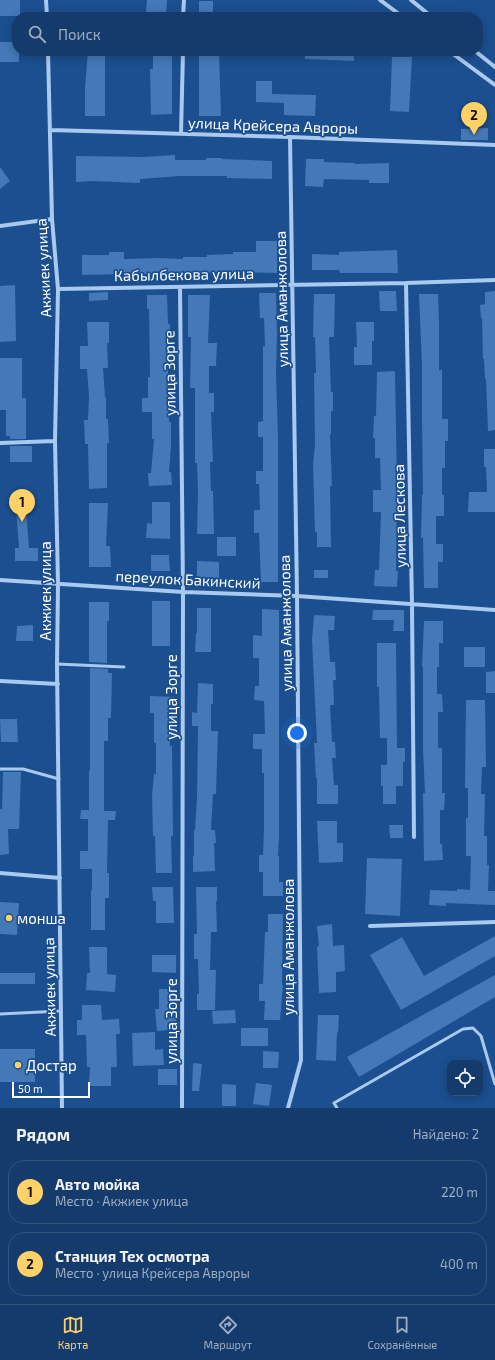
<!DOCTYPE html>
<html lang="ru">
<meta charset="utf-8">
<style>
:root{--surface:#143b6b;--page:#214673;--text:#f1f3f6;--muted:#9dadc1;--line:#33557e;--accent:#ffd166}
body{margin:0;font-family:"Exo 2",sans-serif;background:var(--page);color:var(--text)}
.controls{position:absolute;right:12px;bottom:12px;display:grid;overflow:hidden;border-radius:8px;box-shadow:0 2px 10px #0003}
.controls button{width:36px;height:36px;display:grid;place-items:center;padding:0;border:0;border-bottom:1px solid var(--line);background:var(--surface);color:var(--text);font:20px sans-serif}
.scale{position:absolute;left:12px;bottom:10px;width:78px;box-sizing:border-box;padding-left:4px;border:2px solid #fff;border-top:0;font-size:11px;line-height:14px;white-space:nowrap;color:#fff;-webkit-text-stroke:3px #1b4f8f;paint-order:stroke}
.you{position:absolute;left:297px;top:733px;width:14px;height:14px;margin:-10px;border:3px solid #fff;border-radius:50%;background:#1a73e8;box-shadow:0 0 0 6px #1a73e833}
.badge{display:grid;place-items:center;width:26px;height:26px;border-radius:50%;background:var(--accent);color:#111;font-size:13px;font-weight:700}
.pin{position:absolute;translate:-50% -33px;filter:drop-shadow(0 1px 2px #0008)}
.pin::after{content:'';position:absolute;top:21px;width:14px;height:12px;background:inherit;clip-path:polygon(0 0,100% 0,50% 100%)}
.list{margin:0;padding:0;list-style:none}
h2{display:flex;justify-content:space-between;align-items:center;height:52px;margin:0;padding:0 16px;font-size:17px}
h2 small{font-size:13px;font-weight:400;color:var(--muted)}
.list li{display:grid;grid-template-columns:26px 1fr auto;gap:12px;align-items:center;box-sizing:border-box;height:64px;margin:0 8px 8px;padding:0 8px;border:1px solid var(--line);border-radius:16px}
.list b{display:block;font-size:15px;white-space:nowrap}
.list p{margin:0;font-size:13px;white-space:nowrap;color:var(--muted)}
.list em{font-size:13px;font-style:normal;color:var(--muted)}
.icon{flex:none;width:22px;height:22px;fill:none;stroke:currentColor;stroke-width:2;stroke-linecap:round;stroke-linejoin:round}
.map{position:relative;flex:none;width:495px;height:1108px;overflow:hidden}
.search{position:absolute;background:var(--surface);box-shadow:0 2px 10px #0003;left:12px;right:12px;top:12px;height:44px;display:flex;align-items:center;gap:10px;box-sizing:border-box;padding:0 14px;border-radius:16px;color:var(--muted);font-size:15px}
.sheet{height:196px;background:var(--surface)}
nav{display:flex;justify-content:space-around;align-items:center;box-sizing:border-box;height:56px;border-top:1px solid var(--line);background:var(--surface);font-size:11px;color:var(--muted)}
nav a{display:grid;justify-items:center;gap:2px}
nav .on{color:var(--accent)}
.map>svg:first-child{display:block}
</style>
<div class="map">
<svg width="495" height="1108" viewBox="0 0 495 1108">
<rect width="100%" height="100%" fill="#1b4f8f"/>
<!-- building -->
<path fill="#4478b7" d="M0,0H20V16H0Z
M147,0H167L166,17H150V12H146Z
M199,1H213V16H199Z
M0,42H17V51H19V62H0Z
M88,51H105V116H85V87Z
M153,51H172V114L151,115L150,69H153Z
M199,51H219L221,116H199Z
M305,51H354V61L305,59Z
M392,57H412L409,112L390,111Z
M256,81H272V94L316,95L315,116L284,115V103L256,102Z
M488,128V140H461V129Z
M175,155V160H206V158H222V159L272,161V179L227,178V176H180L140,179V183L93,181L76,182V156L144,157Z
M306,159H324V162L355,163V164L389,163V183H369V180L324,179L323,187L305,186Z
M0,167L10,181L0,189Z
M256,241H277V273L227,272L82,275V255H109V252H124V259L159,258L183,259V257H207V255L233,254V252H256Z
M397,250L398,273H340L339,270H312V254L339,255V252Z
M15,285L16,341L0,342V286Z
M379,291H396L397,311H380Z
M495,291V430L488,431L486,379H485L484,359H483L482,318H481L480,305L485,304V292Z
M108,292V300L89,301V293Z
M259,293H276L277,335L276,374L278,437V582H261L259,533H254V510H260L259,484H256V471H263V437H258V422L263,421V346H265L264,318H260Z
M314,294H335L334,337H329L331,392H333V411H331V434H330L332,486H330L331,547H317V532H315L313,464L315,444L314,373H316L315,337H313Z
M419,294H438L439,322V370H442V419H448V441H445V468H442V495H444V516H436V544H443V562H438V588H424L423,538H421L422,495H423L422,420V365Z
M147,295H167L168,324H170V370H168L169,422H171V446L169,472H171L172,485L149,486L148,473H151L154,439H152V412H142V398H148V377H150L149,309H147Z
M188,295H210L208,343H217L216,366H209V393H214V412H211L213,462H210L211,491H213L214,534H197L198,491L197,463H195V388H190L191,337H188Z
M87,322H109V343H107L108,368H103L105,397H106V419H108L109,443H107V488L89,489L88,444H85L84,420H88L89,397L87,369H80V346H88Z
M356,322H374V341H372V365H354V347H357Z
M0,358H22V398H26V439H10V436H6V410H0Z
M395,371L397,487L396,571H398L397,587L374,586L375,570H379L381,512H373V490H381L380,458H375V438H373L374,416H376L377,372Z
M10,446H32V462H10Z
M484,449H495V512H468L469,492H487L486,467H484Z
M152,502H170V539L146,538L147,523L152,524Z
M89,503H108L106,546H110L111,567H89Z
M26,508L29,548H38V561H15V548H19L16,509Z
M217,537H236V556H217Z
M151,555H169L170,571H151Z
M197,561L219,562V578L197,577Z
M314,570H328V578H314Z
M152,601H170V646H152Z
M89,602H109V621H107V663L89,662Z
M197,608H211V652H195L196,633H197Z
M262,609L279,610V836L278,856H279V882H283V896H263V872H259V855H263L264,828V773H262V749H253V734H265L264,701L254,700L255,686H259V658H253V635L262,636Z
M373,610H404V631H393L394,620H372Z
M314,615L335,616L334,630H328L330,662H335L336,680H333L334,705H330L332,742H335L336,758H332L334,785H338V804H317V778H316L314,743H317L312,640Z
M424,621H443V643H439V667H437V694H442L443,712H438V748H442V793H445L444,810H440V844H442L443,860L424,861L423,793H425L423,749V667H422Z
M33,625V641H16L17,626Z
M377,643H396L397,748H405V762H403V786H396V804H383V786H381V765H387V738H380L379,687H377Z
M464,647H485V667H464Z
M90,668L108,669V673H112L111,718H108V741H104V811H116L115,820H108L107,873H109V898H105V930H91V890H92V869H80V851H88V819H80L81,810H89V770L90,771Z
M495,671V693H486V672Z
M198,683L213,684V704H211V731H218L216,794H213L211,830H215L216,843H214L215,871L193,872V856H194V830H195L197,798L198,726H192V712L197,713Z
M150,696L174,697L173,713H170V746H172L173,836H171L172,873H156L155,836H153L152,796L154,774H156V743H154V713H150Z
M466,700H485L486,767H482L481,794H485L484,836H487V865H489L488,891H495V905L446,903V906L429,905L430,890L457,891V889L470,890L471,856H466V818H468V788H465Z
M0,719H17L18,742H1Z
M3,772H21L19,829H8L9,854L0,855V809H2Z
M317,821H337V843H343V862L319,863Z
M389,825H403V838H390Z
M367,858L402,859L400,916L365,914Z
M152,887H173L174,923H156V901H153Z
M196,887H217V901H216L217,932H211L210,970H216L215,1010H197V994H199L198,959H194V934H197Z
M0,902L19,903L17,935L0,934Z
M268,914H283L282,985H283L280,1020H264L265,1001H259V984H263L265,932H268Z
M332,924L333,946L344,945L345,971L336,972V992L319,993L317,947L319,946L317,926Z
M495,936V956L401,1010L370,955L402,937L424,976Z
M89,947H107V974L116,975L115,992L86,990L87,973H90Z
M152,955H176V973L152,972Z
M0,973H35V984H0Z
M495,975V997L359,1077L347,1057Z
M159,989H174V1008H175L177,1029L157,1031L155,1009H159Z
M82,1005H101L102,1020L119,1019L120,1034H116L117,1067H111V1086H89L90,1067H87L86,1035H77V1020H82Z
M235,1010L236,1023L213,1024L212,1011Z
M318,1015H339L338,1033L337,1032L336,1061L316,1060Z
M241,1028H268V1046H241Z
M155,1032V1050L163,1049L164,1065L133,1066L132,1033Z
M0,1049H35V1082H0Z
M263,1051L279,1052L278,1068H263Z
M193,1063L202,1064L199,1091H192Z
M158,1069H177V1085H158Z
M256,1083L272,1085L269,1106L253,1104Z
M222,1084L236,1085V1106H222Z"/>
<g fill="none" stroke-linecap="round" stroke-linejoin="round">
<!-- lane -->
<path stroke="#a9c9ee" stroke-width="3" d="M57,664L124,667
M0,769H23L59,779
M0,1014L61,1011
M337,1108L334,1103L463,1029L473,1028L481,1036L495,1084"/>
<!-- street -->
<path stroke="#a9c9ee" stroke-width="4" d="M46,0L47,17
M380,0L403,17
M411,0L432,17
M183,17L184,0
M48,51L52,219L58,289L55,441L58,584L57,664L62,1108
M449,51L495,85
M475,51L495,67
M51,130L290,137L495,145
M181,134L183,51
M0,226L52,219
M180,287L183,592L182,1108
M58,289L406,283
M0,443L55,441
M0,580L183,592L297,596L495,610
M0,681L58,684
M414,837L412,605L406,283L495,280
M0,873L60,878
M370,926L495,922
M288,1108L301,1060L297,596L290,137"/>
</g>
<!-- markers -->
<g fill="#ffd166" stroke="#1b4f8f" stroke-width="1.5">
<circle cx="9" cy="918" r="4"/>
<circle cx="18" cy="1065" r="4"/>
</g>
<g text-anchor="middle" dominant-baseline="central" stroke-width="3.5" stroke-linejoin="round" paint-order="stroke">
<!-- street labels -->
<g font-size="15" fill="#fff" stroke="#1b4f8f">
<text transform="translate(273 125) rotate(2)">улица Крейсера Авроры</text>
<text transform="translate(43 268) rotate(-93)">Акжиек улица</text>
<text transform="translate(184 274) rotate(-1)">Кабылбекова улица</text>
<text transform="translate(281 299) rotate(-91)">улица Аманжолова</text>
<text transform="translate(169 373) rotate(-91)">улица Зорге</text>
<text transform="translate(399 516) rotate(-91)">улица Лескова</text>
<text transform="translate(188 579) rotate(3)">переулок Бакинский</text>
<text transform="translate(45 591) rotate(-90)">Акжиек улица</text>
<text transform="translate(285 623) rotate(-91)">улица Аманжолова</text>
<text transform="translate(171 697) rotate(-90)">улица Зорге</text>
<text transform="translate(288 947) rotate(-90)">улица Аманжолова</text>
<text transform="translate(49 987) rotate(-91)">Акжиек улица</text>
<text transform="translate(171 1021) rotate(-90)">улица Зорге</text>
</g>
<!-- poi labels -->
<g font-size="15" fill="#fff" stroke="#1b4f8f" text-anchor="start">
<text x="17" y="918">монша</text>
<text x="26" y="1065">Достар</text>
</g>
</g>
</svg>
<div class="controls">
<button><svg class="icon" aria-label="locate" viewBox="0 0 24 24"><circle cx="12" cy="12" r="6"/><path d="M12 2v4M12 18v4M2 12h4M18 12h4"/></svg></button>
</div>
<div class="scale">50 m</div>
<div class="you"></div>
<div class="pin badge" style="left:22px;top:522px">1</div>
<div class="pin badge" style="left:474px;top:135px">2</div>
<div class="search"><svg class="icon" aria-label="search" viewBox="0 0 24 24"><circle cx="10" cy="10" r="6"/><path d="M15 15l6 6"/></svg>Поиск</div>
</div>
<section class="sheet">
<h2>Рядом<small>Найдено: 2</small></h2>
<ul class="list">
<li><span class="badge">1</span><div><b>Авто мойка</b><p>Место · Акжиек улица</p></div><em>220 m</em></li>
<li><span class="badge">2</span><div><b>Станция Тех осмотра</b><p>Место · улица Крейсера Авроры</p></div><em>400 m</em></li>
</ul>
</section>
<nav>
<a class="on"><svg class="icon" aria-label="map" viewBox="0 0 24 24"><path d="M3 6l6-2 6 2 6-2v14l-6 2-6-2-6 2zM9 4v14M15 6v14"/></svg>Карта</a>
<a><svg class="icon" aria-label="directions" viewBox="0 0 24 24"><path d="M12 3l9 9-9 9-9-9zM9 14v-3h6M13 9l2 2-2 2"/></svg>Маршрут</a>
<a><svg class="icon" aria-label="saved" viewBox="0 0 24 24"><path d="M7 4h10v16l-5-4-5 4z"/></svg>Сохранённые</a>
</nav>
